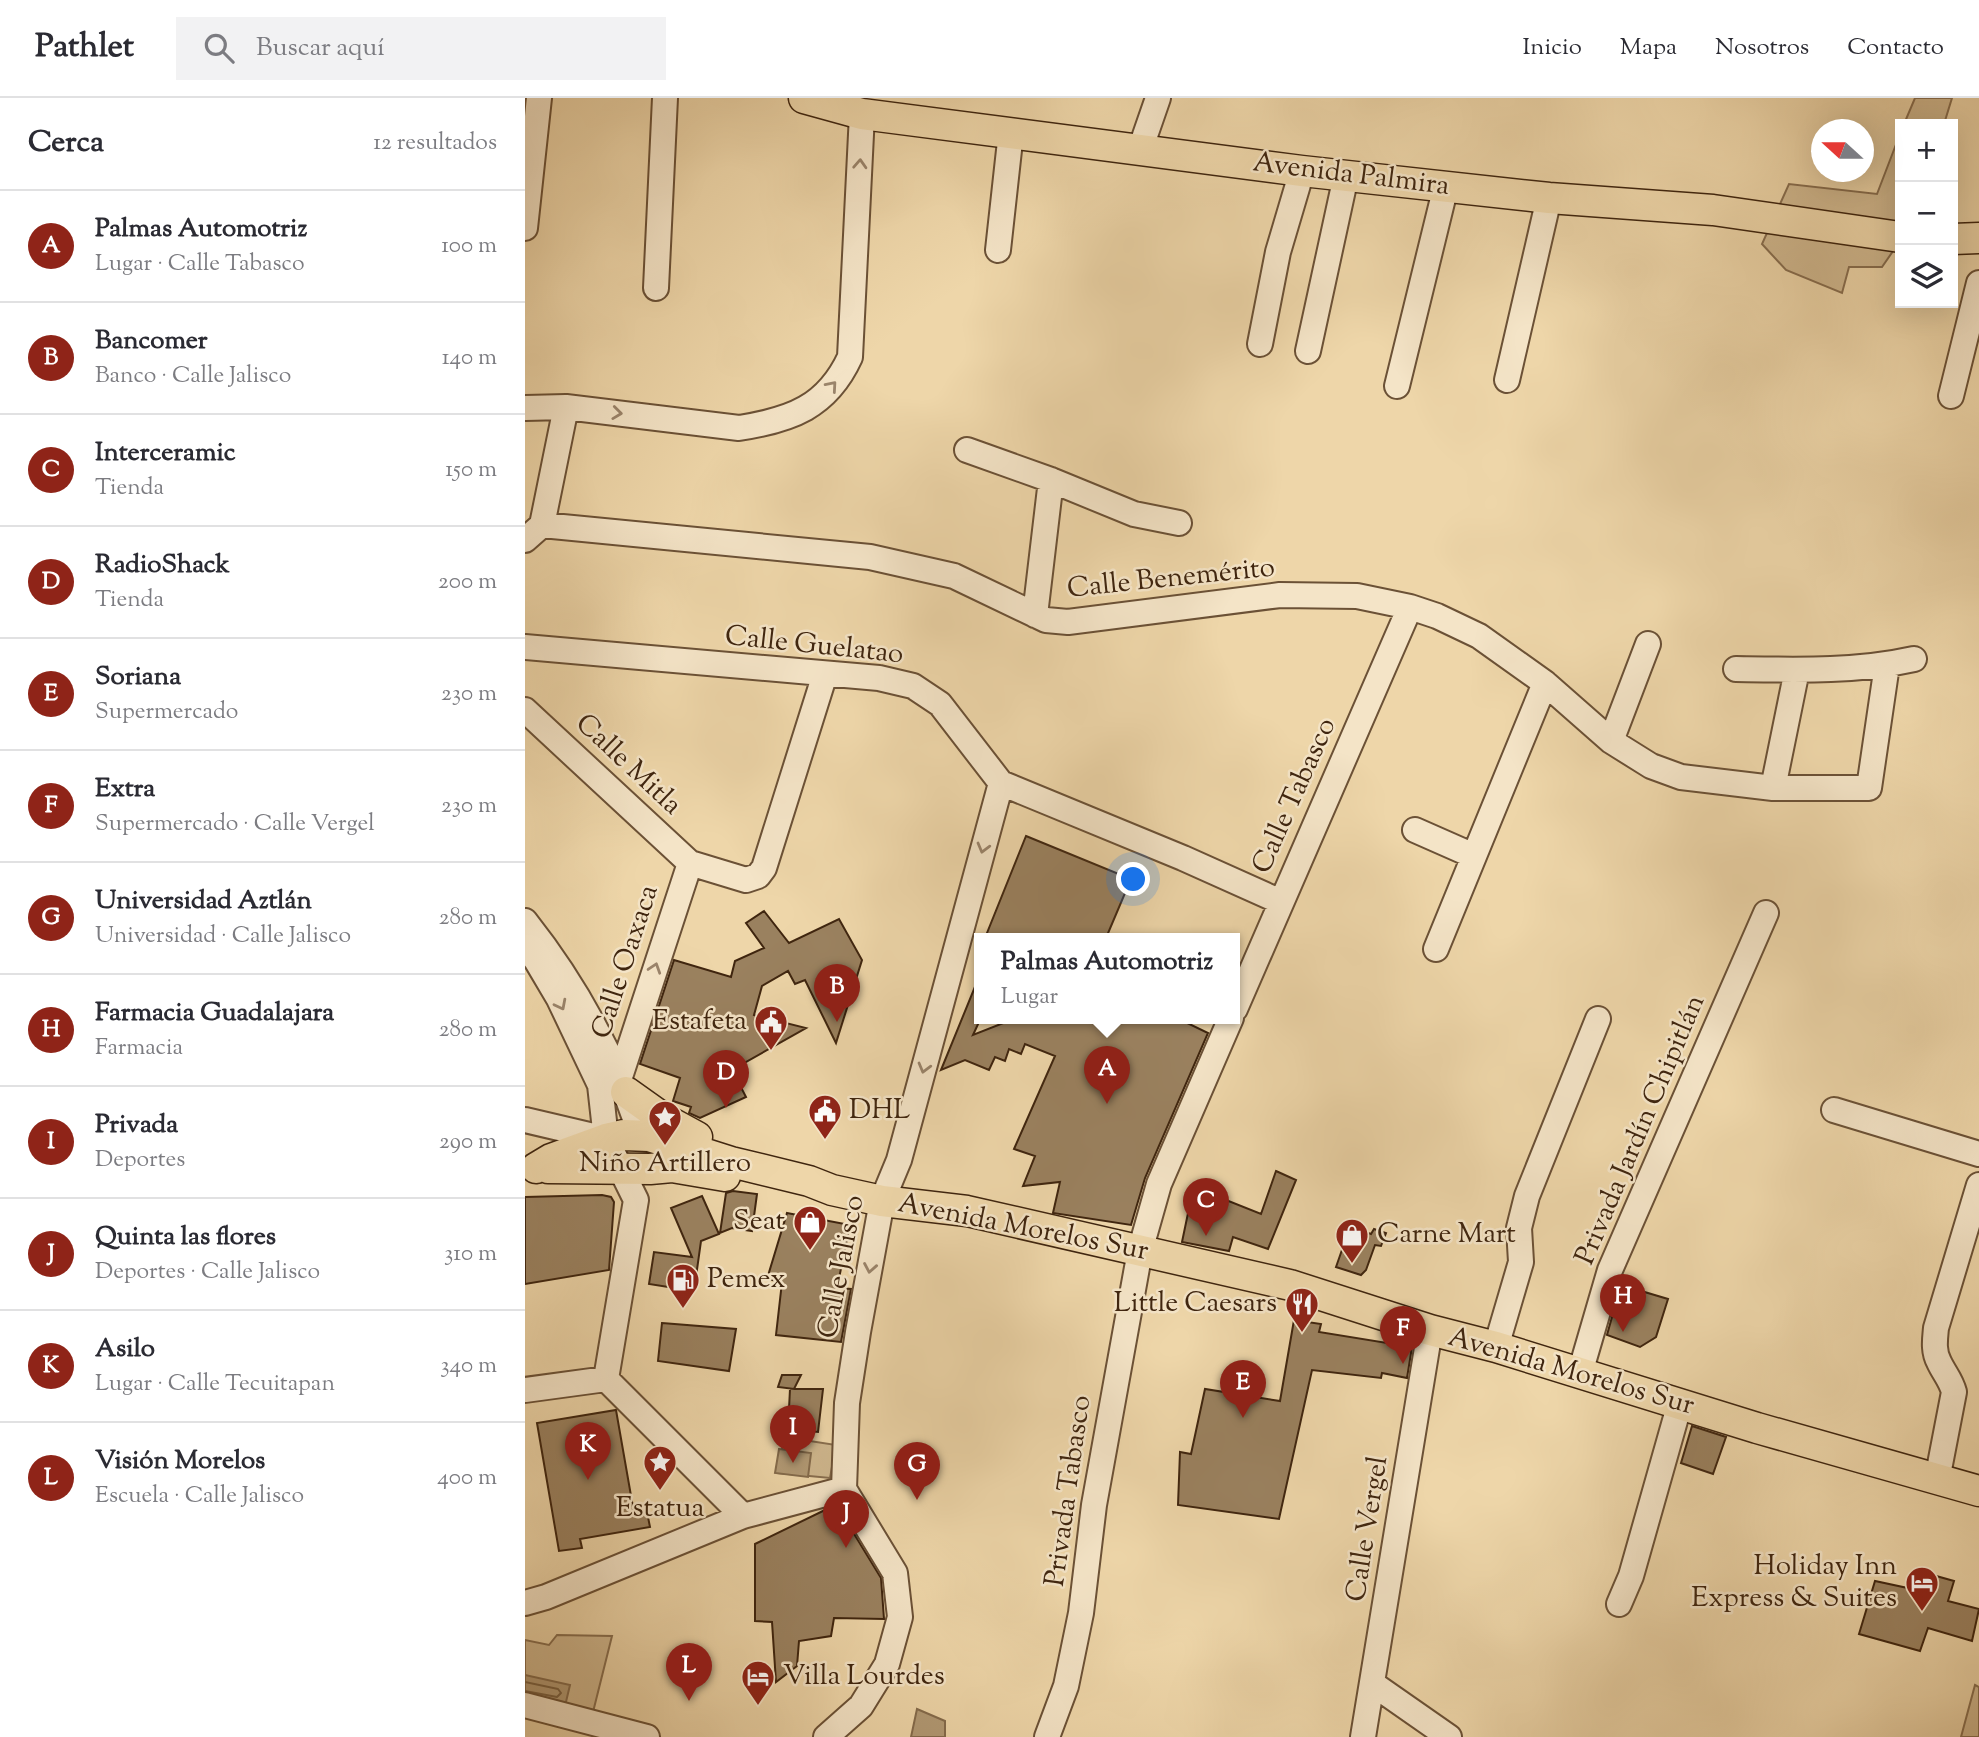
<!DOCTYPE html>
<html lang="es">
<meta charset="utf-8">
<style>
:root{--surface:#fff;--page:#f2f2f3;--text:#2b2b33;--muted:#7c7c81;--line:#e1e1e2;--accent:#8f2418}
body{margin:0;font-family:"Sorts Mill Goudy",serif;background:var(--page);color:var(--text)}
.controls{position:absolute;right:21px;top:21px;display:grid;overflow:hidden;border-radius:0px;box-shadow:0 7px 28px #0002}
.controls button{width:63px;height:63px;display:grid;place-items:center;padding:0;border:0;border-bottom:2px solid var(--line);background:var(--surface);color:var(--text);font:35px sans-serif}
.compass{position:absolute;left:1286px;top:21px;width:63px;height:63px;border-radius:50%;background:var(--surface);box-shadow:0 7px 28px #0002;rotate:291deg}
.you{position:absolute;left:609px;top:782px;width:24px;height:24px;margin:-18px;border:5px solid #fff;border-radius:50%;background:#1a73e8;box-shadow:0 0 0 10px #1a73e833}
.badge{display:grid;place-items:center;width:46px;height:46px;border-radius:50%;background:var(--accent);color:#fff;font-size:23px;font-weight:700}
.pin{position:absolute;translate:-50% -58px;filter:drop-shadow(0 2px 4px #0008)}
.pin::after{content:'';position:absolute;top:37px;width:24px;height:21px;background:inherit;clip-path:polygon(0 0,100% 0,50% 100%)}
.popup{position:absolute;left:449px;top:835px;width:266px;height:91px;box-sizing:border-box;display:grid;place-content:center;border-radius:0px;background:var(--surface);filter:drop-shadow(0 2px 5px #0005);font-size:23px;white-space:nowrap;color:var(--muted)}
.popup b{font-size:26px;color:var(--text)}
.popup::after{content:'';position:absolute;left:50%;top:100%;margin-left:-14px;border:14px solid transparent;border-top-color:var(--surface)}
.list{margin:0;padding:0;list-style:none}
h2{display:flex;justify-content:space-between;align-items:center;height:91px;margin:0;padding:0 28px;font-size:30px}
h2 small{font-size:23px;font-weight:400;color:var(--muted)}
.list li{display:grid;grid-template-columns:46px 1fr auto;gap:21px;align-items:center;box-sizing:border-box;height:112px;padding:0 28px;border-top:2px solid var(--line)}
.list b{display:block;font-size:26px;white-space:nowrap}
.list p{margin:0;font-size:23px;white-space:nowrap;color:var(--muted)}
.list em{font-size:23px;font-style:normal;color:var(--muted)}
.icon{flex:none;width:38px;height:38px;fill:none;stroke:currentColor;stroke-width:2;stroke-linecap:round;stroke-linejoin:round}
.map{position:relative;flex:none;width:1454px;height:1639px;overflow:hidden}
header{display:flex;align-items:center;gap:42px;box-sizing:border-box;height:98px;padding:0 35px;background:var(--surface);border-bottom:2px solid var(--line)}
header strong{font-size:33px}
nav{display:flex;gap:38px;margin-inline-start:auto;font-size:24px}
.search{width:490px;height:63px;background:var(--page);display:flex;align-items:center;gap:18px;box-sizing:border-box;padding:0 24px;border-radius:0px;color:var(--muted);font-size:26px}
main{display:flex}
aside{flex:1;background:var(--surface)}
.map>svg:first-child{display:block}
</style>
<header>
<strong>Pathlet</strong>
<div class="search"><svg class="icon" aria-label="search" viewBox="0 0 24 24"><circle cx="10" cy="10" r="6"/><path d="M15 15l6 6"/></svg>Buscar aquí</div>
<nav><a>Inicio</a><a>Mapa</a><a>Nosotros</a><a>Contacto</a></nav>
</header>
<main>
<aside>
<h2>Cerca<small>12 resultados</small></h2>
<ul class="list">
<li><span class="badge">A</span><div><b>Palmas Automotriz</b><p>Lugar · Calle Tabasco</p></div><em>100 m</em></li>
<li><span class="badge">B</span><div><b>Bancomer</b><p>Banco · Calle Jalisco</p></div><em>140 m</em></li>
<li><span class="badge">C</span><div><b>Interceramic</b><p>Tienda</p></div><em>150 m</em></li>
<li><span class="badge">D</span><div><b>RadioShack</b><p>Tienda</p></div><em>200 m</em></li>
<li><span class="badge">E</span><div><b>Soriana</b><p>Supermercado</p></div><em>230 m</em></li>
<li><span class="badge">F</span><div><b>Extra</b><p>Supermercado · Calle Vergel</p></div><em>230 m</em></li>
<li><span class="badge">G</span><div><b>Universidad Aztlán</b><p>Universidad · Calle Jalisco</p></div><em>280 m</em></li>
<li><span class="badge">H</span><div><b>Farmacia Guadalajara</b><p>Farmacia</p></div><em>280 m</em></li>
<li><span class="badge">I</span><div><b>Privada</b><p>Deportes</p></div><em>290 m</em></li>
<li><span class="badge">J</span><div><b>Quinta las flores</b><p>Deportes · Calle Jalisco</p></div><em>310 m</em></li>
<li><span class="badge">K</span><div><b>Asilo</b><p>Lugar · Calle Tecuitapan</p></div><em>340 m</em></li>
<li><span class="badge">L</span><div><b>Visión Morelos</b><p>Escuela · Calle Jalisco</p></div><em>400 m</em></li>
</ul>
</aside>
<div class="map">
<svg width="1454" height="1639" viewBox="0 0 1454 1639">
<rect width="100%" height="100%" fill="#eed6a9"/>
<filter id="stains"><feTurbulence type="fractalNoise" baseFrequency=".00286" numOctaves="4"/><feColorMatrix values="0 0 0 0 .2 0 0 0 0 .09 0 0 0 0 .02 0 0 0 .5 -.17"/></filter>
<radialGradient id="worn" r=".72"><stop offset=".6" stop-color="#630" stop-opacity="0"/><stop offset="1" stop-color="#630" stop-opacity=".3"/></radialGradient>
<!-- green -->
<path fill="#d0b88f" stroke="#886e4f" stroke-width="2" d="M1390,0H1427L1419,26H1379Z
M1375,36V143L1357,169H1324L1317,195L1261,172L1237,146L1264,86L1352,96Z
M259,1339L311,1347L305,1380L253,1375Z
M32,1537L87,1538L68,1614L0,1599V1542L24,1547Z
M1450,1587L1454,1589V1639H1436Z"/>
<!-- water -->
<path fill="#b29a75" stroke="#846b4c" stroke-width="2" d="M254,1351L286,1355L283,1379L250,1375Z
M0,1577L45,1587L40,1608L0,1599Z
M392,1611L420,1623V1639H386Z"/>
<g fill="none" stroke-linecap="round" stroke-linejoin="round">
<!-- shore -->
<path stroke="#786042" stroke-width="2" d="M0,1584L33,1591L36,1595L32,1599L0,1593"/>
</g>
<!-- building -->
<path fill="#9a815f" stroke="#3f250f" stroke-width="2" d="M501,738L606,781L581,840H460Z
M239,813L264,845L314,821L337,862L311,945L280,882L270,886L263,873L237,888L229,917L281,930L207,972L221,999L175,1020L164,1015L166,1009L148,1003L155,980L115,966L149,862L206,879L210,863L239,850L221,825Z
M454,879V924L448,937L491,920H652L683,935L620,1080L606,1127L528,1115L535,1084L498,1088L510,1058L489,1051L530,958L500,946L496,956L484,951L480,963L470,959L464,972L440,962L416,972Z
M751,1073L771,1082L743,1151L708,1139L704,1153L657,1144L667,1096L691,1098L736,1116Z
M208,1093L232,1096L227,1133L207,1130L195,1135L201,1095Z
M77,1097L86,1099L89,1104L84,1172L0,1186V1099Z
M177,1098L194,1136L176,1143L169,1193L124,1186L129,1154L167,1159L146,1110Z
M262,1115L325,1127L312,1190L326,1191L316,1244L251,1237L257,1184L242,1181Z
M825,1129L846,1136L849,1131L861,1135L856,1148L850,1147L841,1172L836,1177L811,1169Z
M1096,1187L1143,1201L1131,1239L1115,1249L1082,1237Z
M769,1222L796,1226L794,1234L887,1249L882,1280L857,1275L856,1280L787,1272L754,1421L653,1407L655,1354L666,1356L680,1291L755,1303Z
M137,1225L211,1231L204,1273L133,1263Z
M257,1277H276L269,1291L253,1289Z
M265,1291H298L293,1334L263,1331Z
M91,1312L109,1415L122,1414L125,1429L55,1441L57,1450L34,1453L12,1325Z
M1167,1328L1201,1339L1188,1376L1156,1365Z
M312,1408L356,1480L359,1521L309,1520L306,1538L274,1543L272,1568L251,1584L247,1524L230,1523V1446L302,1411Z
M1397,1474L1429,1483L1423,1503L1454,1511L1447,1543L1403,1530L1395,1553L1334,1536L1350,1483L1392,1492Z"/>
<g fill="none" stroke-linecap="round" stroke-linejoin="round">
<defs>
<path id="minor" d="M615,52L633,0
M0,130L14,0
M473,152L486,34
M131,190L140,0
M735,246L753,154L777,73
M783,253L821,78
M982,282L1024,100
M872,288L921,88
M1426,298L1454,185
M0,310L41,309L214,330C266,322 302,309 325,259L337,16
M442,352L526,382L609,416L654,425
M17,427L345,459L429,478L521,522L543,524L755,497L832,498L885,509L912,518L954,538L1020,585L1086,643L1126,668L1156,679L1248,690H1344L1362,567
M0,442L17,427L41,309
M510,517L526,382
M0,549L354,580L388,588L415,606L476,685L658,760L756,804
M1211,571C1270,572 1331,574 1389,561
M0,612L165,765L221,782L233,778L239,770L300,576
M1086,643L1123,546
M1248,690L1272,572
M890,732L949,758
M0,823C50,886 90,960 116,1037
M0,849L11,862L34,901L75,987L81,1041L111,1102L81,1281
M911,851L1020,585
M710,911L885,509
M94,982L165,765
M1309,1012L1454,1056
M0,1022L81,1041
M971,1249L996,1164L994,1130L1002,1098L1073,921
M1055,1275L1085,1172L1241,815
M81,1281L218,1418
M0,1292L81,1281
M1412,1382L1429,1294C1426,1282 1419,1275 1414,1264C1408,1253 1410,1241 1411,1230L1454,1087
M0,1505L21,1499L218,1418L319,1391
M1094,1506L1106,1478L1155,1305
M848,1586L924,1639
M0,1607L122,1639
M301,1639L336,1608L362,1566L375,1519L370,1475L319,1391L322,1305L333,1234L357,1103L374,1062L476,685
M522,1639L541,1588L556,1515L569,1407L615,1153L634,1086L706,920
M838,1639L905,1232"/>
<path id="major" d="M279,0L337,16L777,73L1024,100L1188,112L1375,139
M1428,141L1454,140
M101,994L139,1021L172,1039
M11,1070L26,1061L81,1041L99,1037L124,1038L206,1064L284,1083L307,1092L357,1103L442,1113L765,1187L905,1232L971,1249L1232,1330L1454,1393
M23,1070L125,1071L147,1069L200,1078"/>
</defs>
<!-- minor casing -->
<use href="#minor" stroke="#6b5136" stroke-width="28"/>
<!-- major casing -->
<use href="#major" stroke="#3f250f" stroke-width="33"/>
<!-- minor -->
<use href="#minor" stroke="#f4e4c7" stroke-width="24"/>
<!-- major -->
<use href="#major" stroke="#eed6a9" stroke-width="30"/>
</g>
<!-- one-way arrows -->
<defs><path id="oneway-chevron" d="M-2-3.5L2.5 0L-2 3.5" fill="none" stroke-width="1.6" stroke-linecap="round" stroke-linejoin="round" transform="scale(1.75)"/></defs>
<g stroke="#9a846b">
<use href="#oneway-chevron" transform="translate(335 66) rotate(-87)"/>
<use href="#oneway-chevron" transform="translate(307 288) rotate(-49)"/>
<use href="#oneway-chevron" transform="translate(92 315) rotate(7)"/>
<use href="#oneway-chevron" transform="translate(458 750) rotate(105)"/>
<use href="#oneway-chevron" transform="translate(130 870) rotate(-72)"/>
<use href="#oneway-chevron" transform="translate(36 907) rotate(63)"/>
<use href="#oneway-chevron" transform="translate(399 970) rotate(105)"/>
<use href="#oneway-chevron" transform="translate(345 1170) rotate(100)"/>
</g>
<!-- icons -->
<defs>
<symbol id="civic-pin" viewBox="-11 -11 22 30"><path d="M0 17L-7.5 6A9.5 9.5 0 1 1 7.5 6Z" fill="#8f2418" stroke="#f4e4c7"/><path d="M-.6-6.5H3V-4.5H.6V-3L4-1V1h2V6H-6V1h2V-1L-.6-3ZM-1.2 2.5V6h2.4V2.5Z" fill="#fff"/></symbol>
<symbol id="sight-pin" viewBox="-11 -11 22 30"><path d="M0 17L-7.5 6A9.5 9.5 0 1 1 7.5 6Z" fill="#8f2418" stroke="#f4e4c7"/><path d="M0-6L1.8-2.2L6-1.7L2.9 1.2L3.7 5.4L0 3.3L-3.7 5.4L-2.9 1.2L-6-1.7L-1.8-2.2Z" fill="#fff"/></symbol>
<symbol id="shop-pin" viewBox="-11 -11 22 30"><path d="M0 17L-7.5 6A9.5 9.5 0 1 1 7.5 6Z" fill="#8f2418" stroke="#f4e4c7"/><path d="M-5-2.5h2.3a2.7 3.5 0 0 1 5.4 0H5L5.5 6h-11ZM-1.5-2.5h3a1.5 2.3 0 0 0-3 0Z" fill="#fff"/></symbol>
<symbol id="fuel-pin" viewBox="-11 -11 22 30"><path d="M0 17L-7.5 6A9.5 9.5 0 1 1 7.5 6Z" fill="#8f2418" stroke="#f4e4c7"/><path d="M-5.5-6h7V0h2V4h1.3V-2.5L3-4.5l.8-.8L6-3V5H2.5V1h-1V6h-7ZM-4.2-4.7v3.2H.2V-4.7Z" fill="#fff"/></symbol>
<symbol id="restaurant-pin" viewBox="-11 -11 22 30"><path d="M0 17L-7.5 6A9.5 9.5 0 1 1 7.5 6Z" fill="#8f2418" stroke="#f4e4c7"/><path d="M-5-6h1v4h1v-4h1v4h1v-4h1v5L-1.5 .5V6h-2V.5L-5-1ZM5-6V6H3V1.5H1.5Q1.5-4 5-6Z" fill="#fff"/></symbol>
<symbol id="hotel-pin" viewBox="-11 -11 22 30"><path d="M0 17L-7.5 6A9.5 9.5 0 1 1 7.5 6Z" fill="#8f2418" stroke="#f4e4c7"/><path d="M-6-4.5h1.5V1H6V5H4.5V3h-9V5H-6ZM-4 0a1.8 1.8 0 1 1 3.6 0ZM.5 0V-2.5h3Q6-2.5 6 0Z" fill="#fff"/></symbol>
</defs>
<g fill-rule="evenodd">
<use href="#civic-pin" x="227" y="905" width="38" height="52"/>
<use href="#civic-pin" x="281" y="994" width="38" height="52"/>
<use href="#sight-pin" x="121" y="1000" width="38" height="52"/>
<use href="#shop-pin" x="266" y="1105" width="38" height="52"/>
<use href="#shop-pin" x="808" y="1118" width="38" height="52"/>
<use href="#fuel-pin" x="139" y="1163" width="38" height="52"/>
<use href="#restaurant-pin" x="758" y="1187" width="38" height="52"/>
<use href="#sight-pin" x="116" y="1345" width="38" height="52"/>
<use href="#hotel-pin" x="1378" y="1466" width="38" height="52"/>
<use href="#hotel-pin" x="214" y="1560" width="38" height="52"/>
</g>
<g text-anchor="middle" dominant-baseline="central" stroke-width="5" stroke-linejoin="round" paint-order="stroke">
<!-- street labels -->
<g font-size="28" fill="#3f250f" stroke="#f4e4c7">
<text transform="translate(826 77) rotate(7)">Avenida Palmira</text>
<text transform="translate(646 481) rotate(-6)">Calle Benemérito</text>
<text transform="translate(289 548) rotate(6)">Calle Guelatao</text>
<text transform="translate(103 667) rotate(43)">Calle Mitla</text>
<text transform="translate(770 698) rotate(-66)">Calle Tabasco</text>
<text transform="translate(101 864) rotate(-72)">Calle Oaxaca</text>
<text transform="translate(1116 1032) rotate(-67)">Privada Jardín Chipitlán</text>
<text transform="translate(498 1130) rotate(11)">Avenida Morelos Sur</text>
<text transform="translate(317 1169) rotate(-79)">Calle Jalisco</text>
<text transform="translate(1046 1274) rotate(16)">Avenida Morelos Sur</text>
<text transform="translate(544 1393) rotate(-82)">Privada Tabasco</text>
<text transform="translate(843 1431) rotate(-81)">Calle Vergel</text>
</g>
<!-- poi labels -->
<g font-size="28" fill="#3f250f" stroke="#f4e4c7" text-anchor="end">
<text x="222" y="924">Estafeta</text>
<text x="324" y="1013" text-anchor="start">DHL</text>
<text x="140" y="1066" text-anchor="middle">Niño Artillero</text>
<text x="260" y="1124">Seat</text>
<text x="852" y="1137" text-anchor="start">Carne Mart</text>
<text x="182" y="1182" text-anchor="start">Pemex</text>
<text x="752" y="1206">Little Caesars</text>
<text x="135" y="1411" text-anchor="middle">Estatua</text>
<text x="1372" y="1469">Holiday Inn<tspan x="1372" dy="32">Express &amp; Suites</tspan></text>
<text x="258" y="1579" text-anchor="start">Villa Lourdes</text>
</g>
</g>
<rect width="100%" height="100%" filter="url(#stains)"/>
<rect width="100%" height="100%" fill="url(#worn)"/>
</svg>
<div class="controls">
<button>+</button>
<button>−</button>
<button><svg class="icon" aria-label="layers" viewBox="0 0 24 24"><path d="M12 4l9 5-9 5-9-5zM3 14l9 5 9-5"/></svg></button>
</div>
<svg class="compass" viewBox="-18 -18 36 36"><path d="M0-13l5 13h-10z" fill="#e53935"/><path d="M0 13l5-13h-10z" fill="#7c7c81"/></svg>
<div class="you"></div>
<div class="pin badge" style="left:582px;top:1006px">A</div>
<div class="popup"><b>Palmas Automotriz</b>Lugar</div>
<div class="pin badge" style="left:312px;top:924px">B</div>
<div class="pin badge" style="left:681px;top:1138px">C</div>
<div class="pin badge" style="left:201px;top:1010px">D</div>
<div class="pin badge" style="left:718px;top:1320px">E</div>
<div class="pin badge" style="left:878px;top:1266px">F</div>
<div class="pin badge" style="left:392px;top:1402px">G</div>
<div class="pin badge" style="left:1098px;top:1234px">H</div>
<div class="pin badge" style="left:268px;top:1365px">I</div>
<div class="pin badge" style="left:321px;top:1450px">J</div>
<div class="pin badge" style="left:63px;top:1382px">K</div>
<div class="pin badge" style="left:164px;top:1603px">L</div>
</div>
</main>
